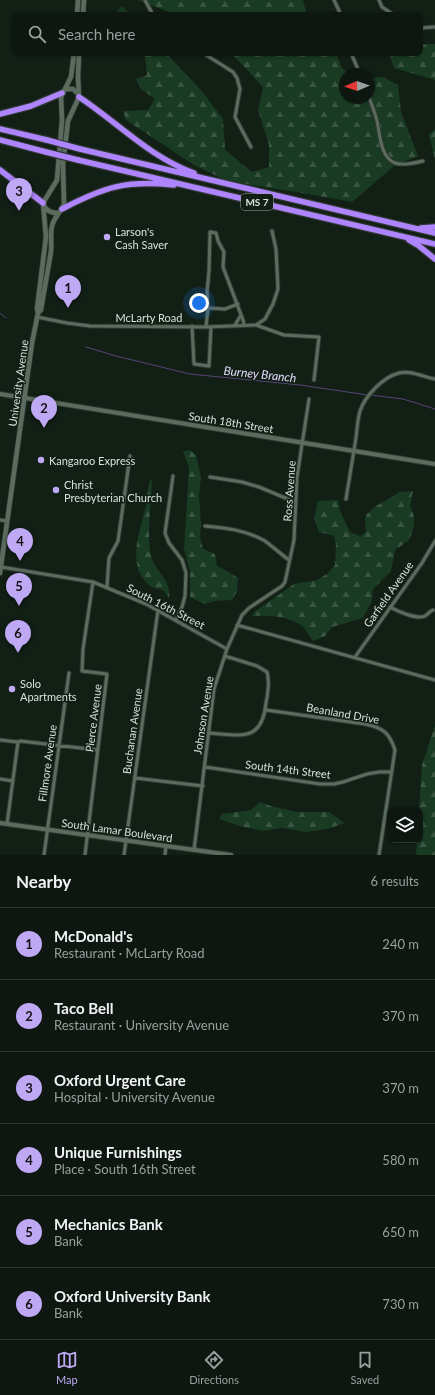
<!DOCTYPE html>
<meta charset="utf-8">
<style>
:root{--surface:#0d1710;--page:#1b241e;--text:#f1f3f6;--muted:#9a9f9f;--line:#2d3630;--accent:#bfa9f4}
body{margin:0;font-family:Lato,sans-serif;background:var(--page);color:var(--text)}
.controls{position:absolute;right:12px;bottom:12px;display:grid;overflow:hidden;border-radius:8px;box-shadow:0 1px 3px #0004}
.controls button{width:36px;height:36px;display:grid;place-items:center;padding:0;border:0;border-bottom:1px solid var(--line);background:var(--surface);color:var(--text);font:20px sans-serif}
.compass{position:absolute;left:339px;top:68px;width:36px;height:36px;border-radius:50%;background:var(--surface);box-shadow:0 1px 3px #0004;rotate:268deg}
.you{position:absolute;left:199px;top:303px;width:14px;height:14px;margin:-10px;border:3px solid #fff;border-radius:50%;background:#1a73e8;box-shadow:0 0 0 6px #1a73e833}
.badge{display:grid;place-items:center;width:26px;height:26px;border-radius:50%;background:var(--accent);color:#111;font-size:13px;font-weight:700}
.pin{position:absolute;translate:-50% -33px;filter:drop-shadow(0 1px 2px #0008)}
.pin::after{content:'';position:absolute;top:21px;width:14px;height:12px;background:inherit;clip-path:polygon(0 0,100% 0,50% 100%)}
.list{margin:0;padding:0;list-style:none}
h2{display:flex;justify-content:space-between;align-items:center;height:52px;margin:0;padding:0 16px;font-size:17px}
h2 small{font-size:13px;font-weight:400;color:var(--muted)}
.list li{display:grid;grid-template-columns:26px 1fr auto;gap:12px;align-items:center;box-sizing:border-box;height:72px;padding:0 16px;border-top:1px solid var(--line)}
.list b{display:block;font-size:15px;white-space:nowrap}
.list p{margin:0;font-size:13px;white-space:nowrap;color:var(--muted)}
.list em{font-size:13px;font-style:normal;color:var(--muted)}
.icon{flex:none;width:22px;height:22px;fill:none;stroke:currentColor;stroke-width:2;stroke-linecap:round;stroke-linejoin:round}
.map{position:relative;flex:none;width:435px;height:855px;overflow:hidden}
.search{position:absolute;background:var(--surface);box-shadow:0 1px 3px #0004;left:12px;right:12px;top:12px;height:44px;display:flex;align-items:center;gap:10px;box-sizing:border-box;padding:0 14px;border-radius:8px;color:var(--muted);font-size:15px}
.sheet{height:484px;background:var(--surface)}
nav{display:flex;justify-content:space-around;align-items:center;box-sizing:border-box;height:56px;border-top:1px solid var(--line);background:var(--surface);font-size:11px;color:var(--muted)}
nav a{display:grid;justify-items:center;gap:2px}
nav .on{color:var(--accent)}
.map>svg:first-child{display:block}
</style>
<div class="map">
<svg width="435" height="855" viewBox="0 0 435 855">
<defs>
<pattern id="forest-firs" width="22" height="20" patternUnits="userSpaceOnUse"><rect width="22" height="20" fill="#193a23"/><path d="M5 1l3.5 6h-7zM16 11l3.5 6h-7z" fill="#3a5642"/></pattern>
</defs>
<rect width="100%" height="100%" fill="#111f15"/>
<!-- forest -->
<path fill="url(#forest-firs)" d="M137,0H303L307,15H178Z
M122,6L130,15H114Z
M420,44H435V80L394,68L389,53H420Z
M139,53H166L200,89L223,119L225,150L252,172L269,167V145L258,110L263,87L231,53H336L342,68L349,74H345V98H369V78L383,77L398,85L401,112L418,156L394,166L352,202L308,194L227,181L194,165L126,120L123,111L148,110L155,99L141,89L136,79L147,75L145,56Z
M435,129V160L429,135Z
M190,450L196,455L201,477L199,495L201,523L200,537L203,549L215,554L217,566L229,572L238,578L237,591L232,600L214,601L205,604L190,597V572L184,549L189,468L183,451Z
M151,478L152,482C151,502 146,542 152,559C157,574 171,578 169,598L163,590C160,589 156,589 154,588C149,586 145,581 142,577C129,557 141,527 146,505C148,495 147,488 151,478Z
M413,491L410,506L414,516V526L409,540L395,550L391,571L373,589L372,601L363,618L332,627L325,636L313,641C310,637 306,629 302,626C288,616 269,615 252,616L254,612L294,584L317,580L327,574L335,565L336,545L334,536L319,532L314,519L318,501L338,500L340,511L350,532L360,536L366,532L365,519L367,514L376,506L400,492Z
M435,725V855H416L417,840H420L419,810L422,765Z
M260,802L271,806L297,812H329L345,823L327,829L306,832L282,828L263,831L243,827L219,819L222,814L251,810Z"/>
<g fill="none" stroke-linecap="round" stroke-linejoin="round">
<!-- stream -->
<path stroke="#554577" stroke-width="1" d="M0,313L6,318
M86,347L116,356L190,374L300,385L368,395
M371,395L403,399L435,409"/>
<defs>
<path id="minor" d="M145,0L153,15
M334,0L341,15
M379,0L382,7L394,15
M420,28L435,27
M203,53L233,72L237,78L240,89L235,117L251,147
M351,53L360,74
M369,97C372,105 375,113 377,121C380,134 380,157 395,163C403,166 415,163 423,161
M208,308L225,309L238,304
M37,317L67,323L90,326L206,327L256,325L265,319L273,304L278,289L276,249L272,231
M235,325L241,315
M256,325L284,335L319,337L314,380
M192,326L194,364L209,366L211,327
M206,327L208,308L207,292L209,271L210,232L216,233L218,241L224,252L223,267L243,320L244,325
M173,476L165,533L169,543L182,560L186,573L185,596L182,607L176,620
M210,477L242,482L259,487L295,502
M346,499C349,481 352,463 355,444C357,434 357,421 360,411C365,396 383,377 399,373C411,370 423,377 435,379
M0,520L7,521
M205,526C226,528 246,530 265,541C273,547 281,554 289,560
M1,567L93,582L146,604L227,649
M107,587L109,558L118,541L130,456
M390,607C397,611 417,620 425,616C428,614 430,611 433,610
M237,625L435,680
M355,657L422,563L435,541
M266,710L365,724C383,728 389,732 395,750L379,855
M209,733C240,735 262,743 266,703C268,693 270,682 267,672L257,666L225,656
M0,740L18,742L20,741L98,750
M205,767L320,784H334L343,782L367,774L379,772H392
M135,778L203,786
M0,779L13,781
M7,824L18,742
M194,850L214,689L227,649L242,615L249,608L282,586L285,582L294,540L297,477L309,399
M44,855L69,673
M85,855L107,674L82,671L83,649L93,582
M124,855L158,610
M165,855L166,846"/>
<path id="tertiary" d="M0,394L435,464
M0,823L231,855"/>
<path id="secondary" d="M77,15L78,0
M83,15L84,0
M66,89H73L78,94
M44,206C47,211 52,213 57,213
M38,313L41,310C44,290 48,271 51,251C52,243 50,234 52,226C54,217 61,212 64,204L63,164L68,121L79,97L78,77L79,53
M0,573L32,343L38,313L37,309L46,237L43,203L57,180L62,120L61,97L71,77L74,53"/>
<path id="motorway" d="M79,97C117,122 151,158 194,173
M0,114L31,106L62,93
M0,129L47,140
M0,140L46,152
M80,149L435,233
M78,160L435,244
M0,170L43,203
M62,209C104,187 126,180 174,185
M421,228L435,227
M409,240L419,246L435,259"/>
</defs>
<!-- minor casing -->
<use href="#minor" stroke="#303832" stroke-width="5"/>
<!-- tertiary casing -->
<use href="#tertiary" stroke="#303832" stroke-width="6"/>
<!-- secondary casing -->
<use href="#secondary" stroke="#303832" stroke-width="6"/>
<!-- motorway casing -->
<use href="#motorway" stroke="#303832" stroke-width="8"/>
<!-- minor -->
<use href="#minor" stroke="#5b6c5f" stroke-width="3"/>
<!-- tertiary -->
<use href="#tertiary" stroke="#5b6c5f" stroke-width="4"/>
<!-- secondary -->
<use href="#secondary" stroke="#5b6c5f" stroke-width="4.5"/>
<!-- motorway -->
<use href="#motorway" stroke="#ae85fe" stroke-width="5.5"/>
<defs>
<path id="motorway-bridge" d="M47,140L80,149
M46,152L78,160"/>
</defs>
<!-- motorway-bridge casing -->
<use href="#motorway-bridge" stroke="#303832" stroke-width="8" stroke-linecap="butt"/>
<!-- motorway-bridge -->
<use href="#motorway-bridge" stroke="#ae85fe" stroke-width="5.5"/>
</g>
<!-- markers -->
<g fill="#bfa9f4" stroke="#111f15" stroke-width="1.5">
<circle cx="107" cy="237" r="4"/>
<circle cx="41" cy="460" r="4"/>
<circle cx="56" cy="490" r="4"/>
<circle cx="12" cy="689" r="4"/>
</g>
<g text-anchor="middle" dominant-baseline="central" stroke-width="3" stroke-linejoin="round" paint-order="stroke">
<!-- shield labels -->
<rect fill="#111f15" stroke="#9ca69e" stroke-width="1" x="241" y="194" width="32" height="16" rx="3"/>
<g font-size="10" font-weight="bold" fill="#d7e0d9">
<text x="257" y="202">MS 7</text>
</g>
<!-- poi labels -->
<g font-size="11" fill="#d7e0d9" stroke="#111f15" text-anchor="start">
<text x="115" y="231">Larson's<tspan x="115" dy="13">Cash Saver</tspan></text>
<text x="49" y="460">Kangaroo Express</text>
<text x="64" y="484">Christ<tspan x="64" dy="13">Presbyterian Church</tspan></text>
<text x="20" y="683">Solo<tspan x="20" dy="13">Apartments</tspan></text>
</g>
<!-- street labels -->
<g font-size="11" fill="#d7e0d9" stroke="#111f15">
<text x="149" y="317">McLarty Road</text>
<text transform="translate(18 383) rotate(-82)">University Avenue</text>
<text transform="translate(231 422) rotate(9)">South 18th Street</text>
<text transform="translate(289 491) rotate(-86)">Ross Avenue</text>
<text transform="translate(388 594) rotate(-55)">Garfield Avenue</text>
<text transform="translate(166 606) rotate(27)">South 16th Street</text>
<text transform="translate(343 713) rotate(10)">Beanland Drive</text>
<text transform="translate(203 715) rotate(-81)">Johnson Avenue</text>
<text transform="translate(93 718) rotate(-83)">Pierce Avenue</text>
<text transform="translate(132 731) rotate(-82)">Buchanan Avenue</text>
<text transform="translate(47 763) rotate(-82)">Fillmore Avenue</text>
<text transform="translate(288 769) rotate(7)">South 14th Street</text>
<text transform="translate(117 830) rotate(8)">South Lamar Boulevard</text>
</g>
<!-- water labels -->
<g font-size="12" font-style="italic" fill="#e4dcfd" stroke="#111f15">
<text transform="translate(260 374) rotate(6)">Burney Branch</text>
</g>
</g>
</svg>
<div class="controls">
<button><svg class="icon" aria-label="layers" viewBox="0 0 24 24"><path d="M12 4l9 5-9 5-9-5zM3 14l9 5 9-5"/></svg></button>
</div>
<svg class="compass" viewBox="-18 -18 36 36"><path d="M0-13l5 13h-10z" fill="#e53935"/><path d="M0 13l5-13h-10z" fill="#9a9f9f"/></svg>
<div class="you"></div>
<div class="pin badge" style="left:68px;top:308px">1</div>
<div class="pin badge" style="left:44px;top:428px">2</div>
<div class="pin badge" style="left:19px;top:211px">3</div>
<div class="pin badge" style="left:20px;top:561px">4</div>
<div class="pin badge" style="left:19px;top:606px">5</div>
<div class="pin badge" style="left:18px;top:653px">6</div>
<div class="search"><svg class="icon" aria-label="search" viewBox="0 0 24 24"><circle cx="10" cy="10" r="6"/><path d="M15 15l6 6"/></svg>Search here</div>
</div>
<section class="sheet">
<h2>Nearby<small>6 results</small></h2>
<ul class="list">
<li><span class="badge">1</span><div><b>McDonald's</b><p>Restaurant · McLarty Road</p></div><em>240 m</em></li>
<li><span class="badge">2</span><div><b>Taco Bell</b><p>Restaurant · University Avenue</p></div><em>370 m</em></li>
<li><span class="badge">3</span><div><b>Oxford Urgent Care</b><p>Hospital · University Avenue</p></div><em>370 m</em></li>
<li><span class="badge">4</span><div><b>Unique Furnishings</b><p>Place · South 16th Street</p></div><em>580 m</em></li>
<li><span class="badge">5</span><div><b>Mechanics Bank</b><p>Bank</p></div><em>650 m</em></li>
<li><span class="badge">6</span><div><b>Oxford University Bank</b><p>Bank</p></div><em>730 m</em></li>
</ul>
</section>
<nav>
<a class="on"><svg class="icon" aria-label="map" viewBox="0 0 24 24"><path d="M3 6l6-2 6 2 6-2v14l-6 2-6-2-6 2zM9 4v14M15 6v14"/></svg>Map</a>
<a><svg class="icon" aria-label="directions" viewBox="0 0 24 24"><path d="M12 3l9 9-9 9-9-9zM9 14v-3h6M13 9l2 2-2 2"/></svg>Directions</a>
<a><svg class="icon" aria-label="saved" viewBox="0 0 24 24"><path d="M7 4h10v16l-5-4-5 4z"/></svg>Saved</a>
</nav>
